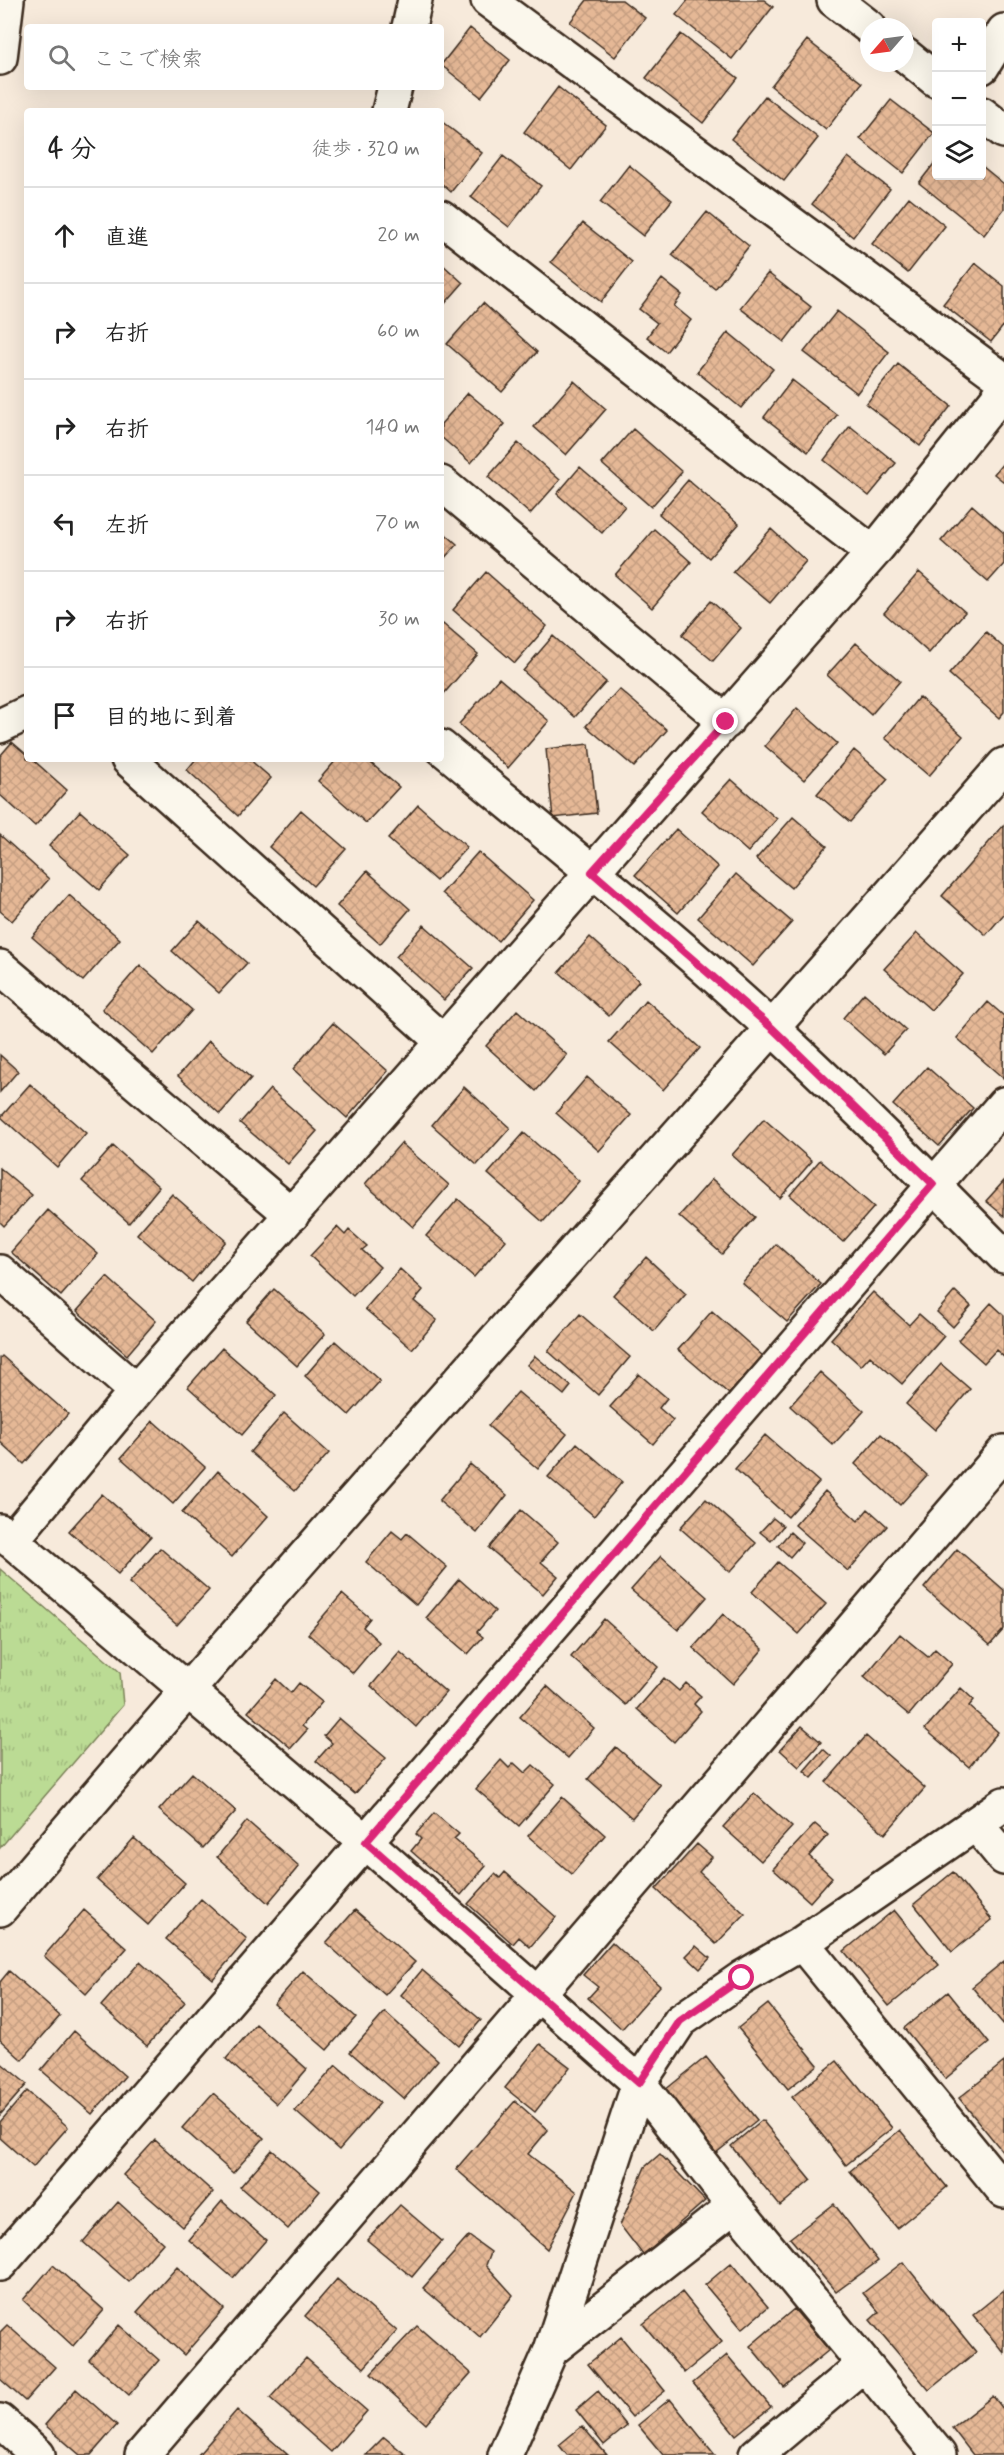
<!DOCTYPE html>
<html lang="ja">
<meta charset="utf-8">
<style>
:root{--surface:#fff;--page:#f2f2f2;--text:#222;--muted:#767676;--line:#e0e0e0}
body{margin:0;font-family:Mynerve,"Klee One",sans-serif;background:var(--page);color:var(--text)}
.controls{position:absolute;right:18px;top:18px;display:grid;overflow:hidden;border-radius:6px;box-shadow:0 6px 24px #0002}
.controls button{width:54px;height:54px;display:grid;place-items:center;padding:0;border:0;border-bottom:2px solid var(--line);background:var(--surface);color:var(--text);font:30px sans-serif}
.compass{position:absolute;left:860px;top:18px;width:54px;height:54px;border-radius:50%;background:var(--surface);box-shadow:0 6px 24px #0002;rotate:242deg}
.stop{position:absolute;width:18px;height:18px;margin:-14px;border:4px solid #db2777;border-radius:50%;background:#fff}
.stop.end{background:#db2777;border-color:#fff;box-shadow:0 2px 6px #0008}
.list{margin:0;padding:0;list-style:none}
h2{display:flex;justify-content:space-between;align-items:center;height:78px;margin:0;padding:0 24px;font-size:26px}
h2 small{font-size:20px;font-weight:400;color:var(--muted)}
.list li{display:grid;grid-template-columns:39px 1fr auto;gap:18px;align-items:center;box-sizing:border-box;height:96px;padding:0 24px;border-top:2px solid var(--line)}
.list b{display:block;font-size:22px;white-space:nowrap}
.list em{font-size:20px;font-style:normal;color:var(--muted)}
.icon{flex:none;width:33px;height:33px;fill:none;stroke:currentColor;stroke-width:2;stroke-linecap:round;stroke-linejoin:round}
.map{position:relative;flex:none;width:1004px;height:2455px;overflow:hidden}
.search{position:absolute;background:var(--surface);box-shadow:0 6px 24px #0002;left:24px;top:24px;width:420px;height:66px;display:flex;align-items:center;gap:15px;box-sizing:border-box;padding:0 21px;border-radius:6px;color:var(--muted);font-size:22px}
.panel{position:absolute;background:var(--surface);box-shadow:0 6px 24px #0002;left:24px;top:108px;width:420px;height:654px;border-radius:6px}
.map>svg:first-child{display:block}
</style>
<div class="map">
<svg width="1004" height="2455" viewBox="0 0 1004 2455">
<defs>
<pattern id="park-tufts" width="24" height="20" patternUnits="userSpaceOnUse" patternTransform="scale(1.5)"><rect width="24" height="20" fill="#bbdb94"/><path d="M3 7l-1-3M5 7V3M7 7l1-3M15 17l-1-3M17 17v-4M19 17l1-3" fill="none" stroke="#a2bc7f"/></pattern>
<pattern id="building-cross-hatch" width="8" height="8" patternUnits="userSpaceOnUse" patternTransform="scale(1.5)"><rect width="8" height="8" fill="#e5b896"/><path d="M0 0l8 8M0 8l8-8" fill="none" stroke="#c59e81"/></pattern>
</defs>
<rect width="100%" height="100%" fill="#f7eadb"/>
<filter id="ink" filterUnits="userSpaceOnUse"><feTurbulence type="fractalNoise" baseFrequency=".0167" numOctaves="2"/><feDisplacementMap in="SourceGraphic" scale="12" xChannelSelector="R" yChannelSelector="G"/><feConvolveMatrix kernelMatrix="1 2 1 2 8 2 1 2 1" color-interpolation-filters="sRGB"/></filter>
<g filter="url(#ink)">
<!-- park -->
<path fill="url(#park-tufts)" stroke="#7b8259" stroke-width="1.5" d="M0,1569L120,1672L123,1705L0,1848Z"/>
<!-- building -->
<path fill="url(#building-cross-hatch)" stroke="#3b2a1e" stroke-width="1.5" d="M587,0H622L645,18L615,57L570,22Z
M688,0H764L773,7L732,59L676,15Z
M470,28L510,60L481,97L441,65Z
M681,34L738,78L703,123L646,78Z
M807,40L862,83L826,130L771,86Z
M558,87L606,125L571,170L524,132Z
M765,96L818,138L784,181L731,139Z
M891,100L934,133L903,173L860,139Z
M441,121L482,153L451,192L441,183Z
M503,156L541,186L509,227L471,197Z
M848,157L890,189L853,237L812,204Z
M936,161V176H982V166L1004,184V209L984,235L919,183Z
M629,165L672,200L643,236L600,202Z
M909,197L945,226L908,273L872,244Z
M707,212L749,246L715,289L672,255Z
M583,223L632,262L601,302L551,262Z
M441,263L463,283L441,308Z
M975,263L1004,286V325L991,342L943,304Z
M768,273L811,307L784,342L740,308Z
M662,279L682,295L674,306L691,320L666,352L647,337L657,323L639,309Z
M483,303L537,352L502,392L447,344Z
M837,311L889,352L857,393L804,352Z
M728,332L773,369L741,408L697,372Z
M898,364L951,406L920,446L866,404Z
M792,380L837,415L808,452L764,417Z
M574,381L606,409L566,455L534,427Z
M468,393L505,424L471,463L441,437V424Z
M850,426L896,463L869,496L824,460Z
M633,429L682,472L651,507L602,464Z
M518,443L560,480L530,514L488,477Z
M1004,462V482L994,474Z
M580,467L625,506L602,533L557,494Z
M688,480L739,524L709,558L659,514Z
M972,505L1004,533V564L988,582L941,541Z
M654,529L691,562L652,608L615,575Z
M771,529L806,561L770,603L733,572Z
M441,530L457,544L441,562Z
M486,572L547,626L515,663L453,610Z
M919,572L965,612L929,653L884,613Z
M711,601L741,628L713,661L682,635Z
M443,624L478,654L441,697V626Z
M986,632L1004,648V712L999,718L949,674Z
M553,636L606,682L575,717L523,671Z
M856,643L900,681L871,715L827,675Z
M499,678L549,721L508,768L459,724Z
M619,689L667,730L634,767L586,726Z
M919,697L963,736L929,776L885,738Z
M797,708L837,743L804,780L765,746Z
M12,742L27,755V759H32L67,790L35,826L0,795V756Z
M589,744L597,813L553,818L546,749Z
M854,750L888,779L850,822L817,794Z
M196,759H249L271,778L238,816L187,770Z
M337,759H366L399,787L366,823L318,781Z
M731,779L777,819L748,852L702,811Z
M418,805L467,847L436,881L388,839Z
M301,810L346,849L313,886L269,847Z
M80,811L130,855L99,890L49,846Z
M793,817L827,846L791,888L756,859Z
M1004,825V914L986,935L942,896Z
M676,829L718,867L678,913L635,875Z
M0,835L49,879L12,921L0,911Z
M478,852L533,900L498,941L442,893Z
M367,871L410,909L380,944L337,906Z
M736,874L792,922L753,966L698,918Z
M69,895L120,939L83,981L32,937Z
M199,921L247,963L219,993L172,951Z
M424,925L473,968L444,1000L396,957Z
M917,933L963,974L931,1010L884,969Z
M590,937L639,981L609,1016L559,972Z
M140,965L192,1010L153,1054L102,1009Z
M864,993L906,1030L884,1054L843,1018Z
M646,1000L700,1048L663,1090L609,1042Z
M988,1002L1004,1016L1003,1078L957,1038Z
M517,1010L567,1055L536,1091L486,1046Z
M333,1023L388,1071L347,1118L293,1069Z
M209,1041L251,1078L220,1114L178,1076Z
M0,1055L18,1071L0,1092Z
M927,1067L973,1108L939,1146L893,1105Z
M587,1077L631,1115L599,1151L556,1113Z
M30,1084L86,1133L57,1167L1,1117Z
M464,1087L510,1128L477,1165L432,1125Z
M270,1089L317,1131L288,1164L240,1123Z
M764,1119L812,1161L780,1198L732,1155Z
M524,1133L579,1181L543,1222L488,1174Z
M401,1143L449,1185L413,1227L365,1184Z
M113,1146L159,1187L129,1223L82,1181Z
M820,1160L874,1207L843,1242L790,1195Z
M0,1168L32,1195L4,1226L0,1222Z
M712,1179L755,1217L722,1254L679,1216Z
M1004,1181V1216L986,1201Z
M172,1194L226,1241L192,1282L137,1234Z
M458,1199L506,1240L474,1277L426,1236Z
M48,1210L98,1254L61,1296L11,1252Z
M337,1227L345,1235L349,1230L367,1246L362,1250L380,1267L353,1296L310,1256Z
M776,1244L821,1284L787,1322L742,1283Z
M646,1257L686,1294L654,1331L613,1295Z
M400,1269L423,1290L414,1301L437,1320L412,1349L365,1309Z
M107,1277L156,1321L127,1355L77,1311Z
M274,1289L325,1334L297,1366L246,1321Z
M955,1291L971,1306L953,1327L937,1312Z
M873,1292L909,1325L919,1314L944,1336L902,1384L870,1356L861,1366L831,1339Z
M991,1303L1004,1315V1357L996,1350L984,1363L958,1340Z
M712,1311L763,1356L729,1394L678,1350Z
M580,1314L630,1357L598,1395L548,1351Z
M335,1341L380,1381L349,1415L305,1376Z
M222,1348L276,1395L242,1435L188,1387Z
M2,1356L68,1414L24,1464L0,1442V1358Z
M535,1356L571,1386L564,1395L527,1365Z
M941,1364L970,1389L935,1430L906,1404Z
M820,1372L864,1411L833,1445L790,1406Z
M639,1374L667,1398L659,1408L673,1420L653,1444L610,1407Z
M518,1392L567,1434L538,1469L488,1426Z
M284,1413L329,1453L295,1491L250,1452Z
M153,1421L205,1467L173,1504L121,1458Z
M881,1434L927,1475L900,1505L855,1464Z
M765,1435L819,1482L788,1517L735,1469Z
M577,1443L622,1482L594,1516L548,1477Z
M470,1464L507,1495L477,1533L439,1501Z
M218,1471L268,1516L232,1557L182,1513Z
M825,1491L858,1521L868,1509L887,1526L848,1571L795,1525Z
M102,1494L151,1537L118,1574L69,1531Z
M706,1499L756,1543L730,1572L680,1528Z
M521,1510L558,1542L541,1562L558,1576L543,1594L489,1548Z
M773,1518L783,1526L771,1541L760,1532Z
M392,1531L402,1539L407,1533L447,1567L416,1605L366,1562Z
M790,1532L802,1543L790,1557L778,1546Z
M160,1548L209,1590L177,1625L129,1583Z
M957,1549L1004,1590V1629L990,1645L924,1588Z
M661,1556L707,1597L678,1630L631,1590Z
M778,1562L826,1604L799,1634L752,1592Z
M459,1579L495,1611L477,1632L483,1637L468,1654L426,1618Z
M342,1594L370,1618L363,1627L379,1642L353,1673L308,1634Z
M723,1614L763,1649L733,1684L693,1648Z
M604,1619L658,1667L626,1705L571,1657Z
M900,1634L928,1657L935,1649L952,1664L909,1715L864,1677Z
M400,1652L446,1692L416,1727L371,1686Z
M664,1678L679,1691L686,1683L701,1696L694,1704L701,1711L674,1742L637,1709Z
M276,1679L291,1693L299,1683L322,1702L302,1726L307,1730L291,1748L248,1712Z
M547,1686L594,1728L568,1758L520,1717Z
M961,1688L974,1700L969,1706L998,1732L969,1767L925,1729Z
M339,1718L386,1758L355,1794L316,1761L332,1743L324,1736Z
M802,1726L821,1742L799,1767L780,1750Z
M866,1736L925,1788L885,1834L826,1782Z
M616,1747L660,1785L632,1818L588,1779Z
M823,1749L831,1756L812,1778L804,1771Z
M501,1760L509,1768L514,1763L525,1773L533,1765L555,1784L519,1826L476,1789Z
M192,1773L236,1811L203,1848L159,1810Z
M754,1793L792,1827L761,1861L723,1827Z
M562,1797L605,1835L572,1874L528,1836Z
M434,1813L459,1834L454,1839L486,1866L461,1895L411,1851L421,1839L416,1834Z
M247,1821L299,1866L268,1903L217,1857Z
M815,1824L828,1835L809,1856L832,1877L810,1902L773,1869Z
M134,1838L185,1883L148,1925L97,1880Z
M697,1844L712,1857L699,1872L745,1914L716,1944L656,1889Z
M505,1872L556,1917L530,1947L519,1937L513,1944L468,1904L495,1874L500,1878Z
M953,1872L992,1920L952,1952L914,1904Z
M201,1899L247,1939L213,1979L166,1939Z
M84,1910L127,1948L86,1994L44,1956Z
M355,1910L415,1962L385,1995L326,1943Z
M894,1910L939,1965L889,2006L844,1951Z
M612,1942L660,1986L622,2029L588,1998L598,1987L583,1975Z
M696,1946L710,1958L700,1969L686,1956Z
M1004,1961V2025L972,1987Z
M140,1962L185,2002L147,2046L101,2006Z
M422,1970L481,2020L459,2046L401,1995Z
M9,1971L60,2016L22,2060L0,2040V1982Z
M303,1971L356,2017L327,2050L274,2004Z
M948,1992L989,2043L945,2079L904,2028Z
M768,2004L818,2065L788,2089L738,2028Z
M385,2012L438,2060L404,2099L350,2052Z
M256,2024L307,2069L277,2104L226,2059Z
M74,2031L125,2076L92,2114L41,2070Z
M540,2044L570,2067L535,2112L505,2088Z
M706,2057L757,2120L716,2153L665,2090Z
M837,2061L892,2128L846,2165L792,2097Z
M0,2062L27,2084L0,2115Z
M1004,2062V2151L1003,2152L959,2098Z
M336,2065L380,2103L339,2150L295,2111Z
M27,2091L68,2127L33,2167L0,2138V2122Z
M213,2093L264,2138L233,2173L182,2128Z
M515,2101L548,2130L528,2154L577,2192L547,2249L456,2169Z
M762,2120L811,2180L780,2206L731,2146Z
M900,2130L947,2187L897,2228L850,2171Z
M155,2140L213,2192L183,2227L123,2175Z
M272,2150L320,2191L288,2229L240,2187Z
M660,2154L705,2201L643,2255L620,2225L645,2167Z
M222,2201L266,2240L233,2278L189,2240Z
M118,2202L163,2243L129,2282L83,2242Z
M834,2204L878,2261L836,2292L790,2238Z
M400,2205L442,2241L412,2277L367,2240Z
M469,2236L491,2252L486,2265L513,2295L480,2337L423,2288Z
M903,2262L976,2352L929,2390L870,2320L879,2312L863,2293Z
M731,2263L768,2307L742,2329L705,2285Z
M53,2265L104,2310L73,2346L23,2300Z
M177,2267L224,2309L184,2355L137,2312Z
M337,2279L397,2331L364,2368L305,2316Z
M1004,2290V2353L973,2315Z
M682,2292L722,2342L684,2373L643,2324Z
M794,2309L829,2350L784,2387L750,2346Z
M7,2325L55,2367L25,2401L0,2379V2332Z
M119,2325L159,2360L129,2395L89,2360Z
M417,2326L471,2373L426,2424L371,2374Z
M621,2337L665,2391L632,2417L588,2364Z
M727,2355L771,2407L736,2435L693,2383Z
M306,2358L367,2411L331,2452L270,2398Z
M76,2389L117,2425L91,2455H80L45,2425Z
M598,2391L627,2426L604,2445L576,2410Z
M993,2396L1004,2410V2455H973L952,2428Z
M670,2399L715,2455H663L638,2425Z
M237,2410L288,2455H198Z
M582,2426L607,2455H567L559,2445Z
M384,2437L406,2455H366Z"/>
<g fill="none" stroke-linecap="round" stroke-linejoin="round">
<defs>
<path id="minor" d="M488,0L1004,380
M834,0L869,27
M409,27L415,0
M905,55L936,80
M0,58L7,0
M982,67L1004,31
M389,111L395,87
M982,114L1004,131
M441,217L873,553
M441,483L726,722
M0,726L27,713
M441,747C553,840 667,931 774,1030C853,1103 929,1180 1004,1256
M128,759L442,1041
M0,967L292,1215
M0,1272L136,1391
M0,1531L366,1842L639,2083L734,2206L939,2455
M11,1541L136,1391L873,553L1004,390
M976,1824L1004,1858
M0,1909C328,1522 670,1147 1004,765
M802,1943L1004,2191
M0,2264L1004,1104
M551,2350L734,2206
M0,2421L38,2455
M142,2455L1004,1452
M505,2455L551,2350L639,2083L680,2021L742,1978L802,1943L1004,1804
M756,2455L864,2364"/>
</defs>
<!-- minor casing -->
<use href="#minor" stroke="#3b2a1e" stroke-width="38"/>
<!-- minor -->
<use href="#minor" stroke="#fbf7ec" stroke-width="33"/>
</g>
</g>
<g fill="none" stroke-linecap="round" stroke-linejoin="round" filter="url(#ink)">
<!-- route -->
<path stroke="#db2777" stroke-width="8" d="M726,722L592,872L773,1029L933,1184L366,1842L639,2083L680,2021L742,1978"/>
</g>
</svg>
<div class="controls">
<button>+</button>
<button>−</button>
<button><svg class="icon" aria-label="layers" viewBox="0 0 24 24"><path d="M12 4l9 5-9 5-9-5zM3 14l9 5 9-5"/></svg></button>
</div>
<svg class="compass" viewBox="-18 -18 36 36"><path d="M0-13l5 13h-10z" fill="#e53935"/><path d="M0 13l5-13h-10z" fill="#767676"/></svg>
<div class="stop" style="left:742px;top:1978px"></div>
<div class="stop end" style="left:726px;top:722px"></div>
<div class="search"><svg class="icon" aria-label="search" viewBox="0 0 24 24"><circle cx="10" cy="10" r="6"/><path d="M15 15l6 6"/></svg>ここで検索</div>
<section class="panel">
<h2>4 分<small>徒歩 · 320 m</small></h2>
<ul class="list">
<li><svg class="icon" aria-label="ahead" viewBox="0 0 24 24"><path d="M12 20V5M6 11l6-6 6 6"/></svg><div><b>直進</b></div><em>20 m</em></li>
<li><svg class="icon" aria-label="right" viewBox="0 0 24 24"><path d="M7 20v-9h11M14 6l5 5-5 5"/></svg><div><b>右折</b></div><em>60 m</em></li>
<li><svg class="icon" aria-label="right" viewBox="0 0 24 24"><path d="M7 20v-9h11M14 6l5 5-5 5"/></svg><div><b>右折</b></div><em>140 m</em></li>
<li><svg class="icon" aria-label="left" viewBox="0 0 24 24"><path d="M17 20v-9H6M10 6l-5 5 5 5"/></svg><div><b>左折</b></div><em>70 m</em></li>
<li><svg class="icon" aria-label="right" viewBox="0 0 24 24"><path d="M7 20v-9h11M14 6l5 5-5 5"/></svg><div><b>右折</b></div><em>30 m</em></li>
<li><svg class="icon" aria-label="arrive" viewBox="0 0 24 24"><path d="M6 21V4h12l-3 4 3 4H6"/></svg><div><b>目的地に到着</b></div></li>
</ul>
</section>
</div>
